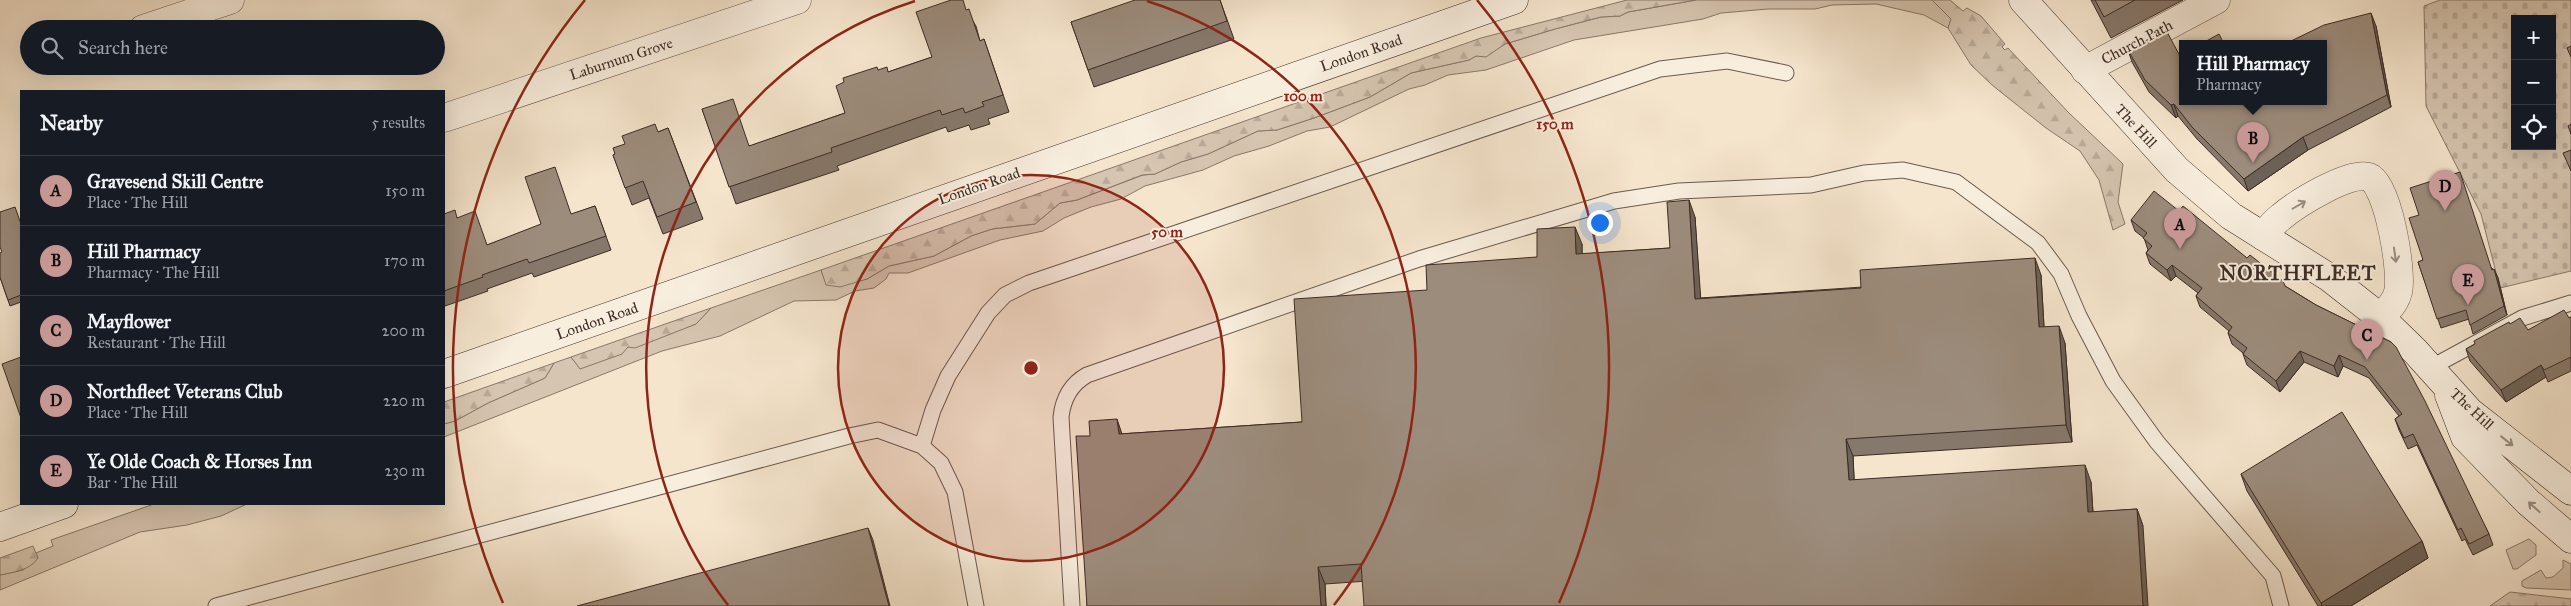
<!DOCTYPE html>
<meta charset="utf-8">
<style>
:root{--surface:#171b24;--page:#20242c;--text:#f1f3f6;--muted:#9ea1a6;--line:#363941;--accent:#c59692}
body{margin:0;font-family:"IM FELL Great Primer",serif;background:var(--page);color:var(--text)}
.controls{position:absolute;right:15px;top:15px;display:grid;overflow:hidden;border-radius:0px;box-shadow:0 5px 20px #0002}
.controls button{width:45px;height:45px;display:grid;place-items:center;padding:0;border:0;border-bottom:1px solid var(--line);background:var(--surface);color:var(--text);font:25px sans-serif}
.you{position:absolute;left:1599px;top:222px;width:18px;height:18px;margin:-12px;border:4px solid #fff;border-radius:50%;background:#1a73e8;box-shadow:0 0 0 8px #1a73e833}
.badge{display:grid;place-items:center;width:32px;height:32px;border-radius:50%;background:var(--accent);color:#111;font-size:16px;font-weight:700}
.pin{position:absolute;translate:-50% -41px;filter:drop-shadow(0 1px 2px #0008)}
.pin::after{content:'';position:absolute;top:26px;width:18px;height:15px;background:inherit;clip-path:polygon(0 0,100% 0,50% 100%)}
.popup{position:absolute;left:2179px;top:40px;width:148px;height:65px;box-sizing:border-box;display:grid;place-content:center;border-radius:0px;background:var(--surface);filter:drop-shadow(0 1px 4px #0005);font-size:16px;white-space:nowrap;color:var(--muted)}
.popup b{font-size:19px;color:var(--text)}
.popup::after{content:'';position:absolute;left:50%;top:100%;margin-left:-10px;border:10px solid transparent;border-top-color:var(--surface)}
.list{margin:0;padding:0;list-style:none}
h2{display:flex;justify-content:space-between;align-items:center;height:65px;margin:0;padding:0 20px;font-size:21px}
h2 small{font-size:16px;font-weight:400;color:var(--muted)}
.list li{display:grid;grid-template-columns:32px 1fr auto;gap:15px;align-items:center;box-sizing:border-box;height:70px;padding:0 20px;border-top:1px solid var(--line)}
.list b{display:block;font-size:19px;white-space:nowrap}
.list p{margin:0;font-size:16px;white-space:nowrap;color:var(--muted)}
.list em{font-size:16px;font-style:normal;color:var(--muted)}
.icon{flex:none;width:28px;height:28px;fill:none;stroke:currentColor;stroke-width:2;stroke-linecap:round;stroke-linejoin:round}
.map{position:relative;flex:none;width:2571px;height:606px;overflow:hidden}
.search{position:absolute;background:var(--surface);box-shadow:0 5px 20px #0002;left:20px;top:20px;width:425px;height:55px;display:flex;align-items:center;gap:12px;box-sizing:border-box;padding:0 18px;border-radius:28px;color:var(--muted);font-size:19px}
.panel{position:absolute;background:var(--surface);box-shadow:0 5px 20px #0002;left:20px;top:90px;width:425px;height:415px;border-radius:0px}
.map>svg:first-child{display:block}
</style>
<div class="map">
<svg width="2571" height="606" viewBox="0 0 2571 606">
<defs>
<pattern id="forest-firs" width="22" height="20" patternUnits="userSpaceOnUse" patternTransform="scale(1.25)"><rect width="22" height="20" fill="#d6c5b0"/><path d="M5 1l3.5 6h-7zM16 11l3.5 6h-7z" fill="#b9a997"/></pattern>
<pattern id="cemetery-stones" width="16" height="16" patternUnits="userSpaceOnUse" patternTransform="scale(1.25)"><rect width="16" height="16" fill="#d6c5b0"/><path d="M2 7V4a2 2 0 0 1 4 0v3zM10 15v-3a2 2 0 0 1 4 0v3z" fill="#b9a997"/></pattern>
</defs>
<rect width="100%" height="100%" fill="#f5e5cd"/>
<filter id="stains"><feTurbulence type="fractalNoise" baseFrequency=".004" numOctaves="4"/><feColorMatrix values="0 0 0 0 .2 0 0 0 0 .09 0 0 0 0 .02 0 0 0 .5 -.17"/></filter>
<radialGradient id="worn" r=".72"><stop offset=".6" stop-color="#630" stop-opacity="0"/><stop offset="1" stop-color="#630" stop-opacity=".3"/></radialGradient>
<!-- grass -->
<path fill="#d6c5b0" stroke="#89786a" d="M1696,0H1932L1951,19L1948,28L1924,15L1876,4L1832,5L1815,9H1768L1721,13L1703,19L1574,40L1486,70L1448,75L1425,85L1409,89L1330,127L1307,131L1269,146L1234,156L1203,170L1145,186L1121,199L1091,207L1064,218L1043,231L1000,240L908,273H889L886,279L874,288L855,291L836,300L794,301L720,336L662,351L444,437V424L455,421L488,403L545,378L554,363L571,357L580,368L628,347L696,324L711,308L821,270L827,285L867,279L889,266L934,256L971,236L992,229L1035,224L1060,203L1077,200L1143,175L1155,174L1181,162L1208,154L1258,131L1277,130L1314,118L1370,97L1411,73L1469,60L1476,56H1486L1505,44L1555,29L1601,17L1620,16L1628,12Z
M154,504H247L221,516L187,525L140,532L0,590V575L23,570L38,558L36,553L53,546L51,540Z
M2529,539L2536,545V555L2517,569H2513L2506,550Z
M2563,560L2571,564V590L2526,588L2522,586V581L2541,570L2546,578L2553,577L2563,568Z"/>
<!-- forest -->
<path fill="url(#forest-firs)" stroke="#89786a" d="M1627,0H1696L1628,12L1620,16L1601,17L1555,29L1505,44L1486,57L1476,56L1469,60L1411,73L1370,97L1314,118L1277,130L1258,131L1208,154L1181,162L1155,174L1142,175L1077,200L1060,203L1035,224L992,229L971,236L934,256L889,266L867,279L840,287L826,285L821,270L1481,38Z
M1932,0H1950L1963,11L1967,8L1981,16L2005,44L2002,47L2005,50L2008,48L2069,113L2123,164L2118,202L2125,224L2113,230L2099,180L2080,151L2046,128L1992,85L1971,65L1948,28L1951,19Z
M711,308L696,324L635,348L628,347L622,354L580,369L571,357Z
M554,363L545,378L488,403L455,421L444,424V402Z
M33,546L38,558C29,571 14,572 0,575V558Z
M2510,592L2571,599V606H2490Z"/>
<!-- cemetery -->
<path fill="url(#cemetery-stones)" stroke="#89786a" fill-rule="evenodd" d="M2440,0H2571V271L2500,288L2481,214L2426,106L2424,6ZM2515,19H2552V146H2515Z"/>
<g fill="none" stroke-linecap="round" stroke-linejoin="round">
<defs>
<path id="service" d="M2430,368L2522,318L2571,303
M922,446L933,410L948,376L988,313L1005,295L1029,283L1660,69L1727,61L1786,73
M216,606L849,436L878,430L922,446L941,463L955,492L976,606
M1072,606L1061,417C1063,399 1071,384 1087,375L1419,259L1614,201L1679,191L1811,185L1864,173L1903,170L1956,182L2038,243L2061,274L2079,316L2113,381L2157,442L2273,576L2281,606"/>
<path id="minor" d="M143,29L230,0
M2085,70L2216,0
M444,118L797,0
M2263,236C2268,230 2274,222 2281,217C2296,204 2351,170 2369,177C2388,184 2403,273 2398,292C2396,302 2387,310 2381,318"/>
<path id="secondary" d="M2023,0L2177,170L2231,216L2330,278L2381,318L2415,351L2470,412L2571,491
M444,374L1514,0
M2449,395L2465,437L2528,502L2571,539
M0,527L64,504"/>
</defs>
<!-- service casing -->
<use href="#service" stroke="#6a5a4f" stroke-width="17"/>
<!-- minor casing -->
<use href="#minor" stroke="#6a5a4f" stroke-width="29"/>
<!-- secondary casing -->
<use href="#secondary" stroke="#3c2b25" stroke-width="29"/>
<!-- service -->
<use href="#service" stroke="#f8eede" stroke-width="15"/>
<!-- minor -->
<use href="#minor" stroke="#f8eede" stroke-width="28"/>
<!-- secondary -->
<use href="#secondary" stroke="#f8eede" stroke-width="28"/>
</g>
<!-- wall -->
<path fill="#86786b" stroke="#3c2b25" d="M1220,0L1234,39L1094,87L1071,22Z
M2091,0H2183L2111,38Z
M966,10L976,26L980,41L984,39L1009,112L988,119L990,124L971,130L969,125L948,132L946,127L837,166L839,170L736,204L702,109L750,146L845,113L878,70L888,72L932,57Z
M2376,26L2391,107L2308,150L2248,191L2197,139L2178,116L2176,118L2149,92L2132,62L2128,50L2180,56L2245,105L2323,102Z
M668,128L703,219L663,234L649,198L632,205L613,155L658,132Z
M595,206L611,250L534,277L532,273L487,289L488,291L445,306L444,304V214L458,218L487,245Z
M2179,211L2247,258L2285,286L2316,305L2391,342L2489,534L2493,545L2473,555L2465,539L2462,541L2417,445L2408,449L2399,430L2395,419L2399,416L2369,378L2343,366L2338,377L2304,362L2280,392L2247,365L2243,354V353L2232,344L2228,333L2229,331L2200,307L2196,296L2198,293L2176,276L2171,281L2150,264L2146,253L2148,250L2144,238L2135,231L2131,220Z
M2419,215L2493,269L2498,278L2507,315L2473,334L2469,319L2441,328L2418,262L2423,260Z
M1695,217L1700,298L2041,275L2044,327L2065,343L2072,442L1853,456L1854,480L2091,482L2093,512L2137,509L2143,526L1325,584L1326,606H1087L1090,436L1302,422L1427,290L1582,244V254L1670,248Z
M21,223V302L10,306L0,277L2,252Z
M2571,317V371L2548,382L2546,377L2506,402L2470,361L2466,349L2510,324L2528,330L2569,318Z
M2241,474L2422,541L2428,558L2351,606H2318L2247,491Z"/>
<!-- shaded-wall -->
<path fill="#6d6257" stroke="#3c2b25" d="M2371,13L2376,26L2391,107L2387,95Z
M2174,104L2178,116L2176,118L2171,105Z
M2303,137L2308,150L2248,191L2244,179Z
M1689,200L1695,217L1702,316L1695,299Z
M1575,227L1582,244V272L1576,254Z
M2035,258L2041,275L2045,344L2039,327Z
M2172,265L2176,276L2171,281L2167,270Z
M2494,269L2498,278L2507,315L2504,306Z
M2059,326L2065,343L2072,442L2066,425Z
M2300,351L2304,362L2280,392L2276,381Z
M2339,355L2343,366L2338,377L2334,366Z
M2541,365L2546,377L2506,402L2501,390Z
M1117,419L1123,437L1119,434Z
M1846,439L1853,456L1855,497L1849,480Z
M2085,465L2091,482L2094,529L2088,512Z
M2137,509L2143,526L2148,606H2143Z
M868,528L873,540L890,606H889Z
M2422,541L2428,558L2351,606H2322L2321,603Z
M1318,567L1325,584L1326,606H1321Z"/>
<!-- building -->
<path fill="#9c8c7c" stroke="#3c2b25" d="M951,0H963L966,10L969,9L980,41L984,39L1003,95L982,102L984,106L965,113L963,108L942,115L940,110L831,148L832,152L729,187L702,109L733,99L749,146L845,113L836,86L844,82L843,78L877,67L878,70L887,67L888,72L932,57L916,12Z
M1135,0H1220L1227,21L1088,70L1071,22Z
M2095,0H2135L2104,17Z
M2371,13L2387,95L2303,137L2244,179L2192,127L2174,104L2171,105L2145,80L2128,50L2166,30L2180,56L2183,54V102H2242L2245,105L2253,102H2323V44H2287V43L2324,25Z
M2219,34L2224,44H2201Z
M2571,46V57L2567,48Z
M655,124L658,132L668,128L696,202L657,217L643,181L625,188L613,155L615,154L613,148L625,144L622,136Z
M2571,124V134L2568,126Z
M2571,150V171L2563,153Z
M555,167L571,214L595,206L606,236L529,263L527,259L482,275L483,277L444,291V214L455,210L457,218L475,211L487,245L541,224L525,177Z
M2460,172L2492,270L2494,269L2504,306L2470,325L2466,310L2437,319L2418,262L2423,260L2409,218L2419,215L2410,188Z
M2154,191L2179,211L2183,206L2247,258L2250,255L2283,281L2285,286L2316,305L2391,342L2396,347L2425,401L2489,534L2469,544L2461,528L2458,530L2413,434L2404,438L2395,419L2402,414L2365,367L2339,355L2334,366L2300,351L2276,381L2243,354L2247,348L2228,333L2232,327L2196,296L2202,288L2172,265L2167,270L2146,253L2152,246L2143,238L2147,233L2131,220Z
M1689,200L1695,299L1861,288L1860,270L2035,258L2039,327L2059,326L2066,425L1846,439L1849,480L2085,465L2088,512L2137,509L2143,606H1364L1361,564L1318,567L1321,606H1087L1076,436H1090L1089,421L1117,419L1119,434L1302,422L1294,299L1427,290L1426,265L1537,257V229L1575,227L1576,254L1670,248L1667,202Z
M15,207L21,224V295L8,300L0,277V253L2,252L0,247V212Z
M2564,310L2569,318L2571,317V357L2544,370L2541,365L2501,390L2466,349L2475,344L2474,341L2509,322L2510,324L2520,318L2528,330Z
M21,357V418L2,364Z
M2342,412L2422,541L2321,603L2241,474Z
M868,528L889,606H577Z"/>
<!-- one-way arrows -->
<defs><path id="oneway-shaft" d="M-6 0H5M1.5-3L5.5 0L1.5 3" fill="none" stroke-width="1.6" stroke-linecap="round" stroke-linejoin="round" transform="scale(1.25)"/></defs>
<g stroke="#9a8c82">
<use href="#oneway-shaft" transform="translate(2299 205) rotate(-30)"/>
<use href="#oneway-shaft" transform="translate(2395 255) rotate(82)"/>
<use href="#oneway-shaft" transform="translate(2507 441) rotate(38)"/>
<use href="#oneway-shaft" transform="translate(2534 507) rotate(-138)"/>
</g>
<!-- distance rings -->
<circle cx="1031" cy="368" r="193" fill="#8f2418" fill-opacity=".12"/>
<g fill="none" stroke="#8f2418" stroke-width="2.5">
<circle cx="1031" cy="368" r="193"/>
<path d="M728 605A385 385 0 0 1 915 1M1147 1A385 385 0 0 1 1334 605"/>
<path d="M503 603A578 578 0 0 1 585 0M1477 0A578 578 0 0 1 1559 603"/>
</g>
<g text-anchor="middle" dominant-baseline="central" stroke-width="4" stroke-linejoin="round" paint-order="stroke">
<!-- street labels -->
<g font-size="15" fill="#3c2b25" stroke="#f8eede">
<text transform="translate(2137 42) rotate(-28)">Church Path</text>
<text transform="translate(1361 53) rotate(-19)">London Road</text>
<text transform="translate(621 59) rotate(-18)">Laburnum Grove</text>
<text transform="translate(2136 126) rotate(47)">The Hill</text>
<text transform="translate(979 186) rotate(-19)">London Road</text>
<text transform="translate(597 321) rotate(-19)">London Road</text>
<text transform="translate(2472 409) rotate(43)">The Hill</text>
</g>
<!-- district labels -->
<g font-size="20" font-weight="bold" letter-spacing="1" fill="#3c2b25" stroke="#f8eede">
<text x="2298" y="273">NORTHFLEET</text>
</g>
</g>
<circle cx="1031" cy="368" r="8" fill="#8f2418" stroke="#f8eede" stroke-width="2.5"/>
<g font-size="15" text-anchor="middle" font-weight="bold" fill="#8f2418" stroke="#f8eede" stroke-width="4" stroke-linejoin="round" paint-order="stroke">
<text x="1303" y="101">100 m</text>
<text x="1555" y="129">150 m</text>
<text x="1167" y="237">50 m</text>
</g>
<rect width="100%" height="100%" filter="url(#stains)"/>
<rect width="100%" height="100%" fill="url(#worn)"/>
</svg>
<div class="controls">
<button>+</button>
<button>−</button>
<button><svg class="icon" aria-label="locate" viewBox="0 0 24 24"><circle cx="12" cy="12" r="6"/><path d="M12 2v4M12 18v4M2 12h4M18 12h4"/></svg></button>
</div>
<div class="you"></div>
<div class="pin badge" style="left:2180px;top:249px">A</div>
<div class="pin badge" style="left:2253px;top:163px">B</div>
<div class="popup"><b>Hill Pharmacy</b>Pharmacy</div>
<div class="pin badge" style="left:2367px;top:360px">C</div>
<div class="pin badge" style="left:2445px;top:211px">D</div>
<div class="pin badge" style="left:2468px;top:305px">E</div>
<div class="search"><svg class="icon" aria-label="search" viewBox="0 0 24 24"><circle cx="10" cy="10" r="6"/><path d="M15 15l6 6"/></svg>Search here</div>
<section class="panel">
<h2>Nearby<small>5 results</small></h2>
<ul class="list">
<li><span class="badge">A</span><div><b>Gravesend Skill Centre</b><p>Place · The Hill</p></div><em>150 m</em></li>
<li><span class="badge">B</span><div><b>Hill Pharmacy</b><p>Pharmacy · The Hill</p></div><em>170 m</em></li>
<li><span class="badge">C</span><div><b>Mayflower</b><p>Restaurant · The Hill</p></div><em>200 m</em></li>
<li><span class="badge">D</span><div><b>Northfleet Veterans Club</b><p>Place · The Hill</p></div><em>220 m</em></li>
<li><span class="badge">E</span><div><b>Ye Olde Coach &amp; Horses Inn</b><p>Bar · The Hill</p></div><em>230 m</em></li>
</ul>
</section>
</div>
